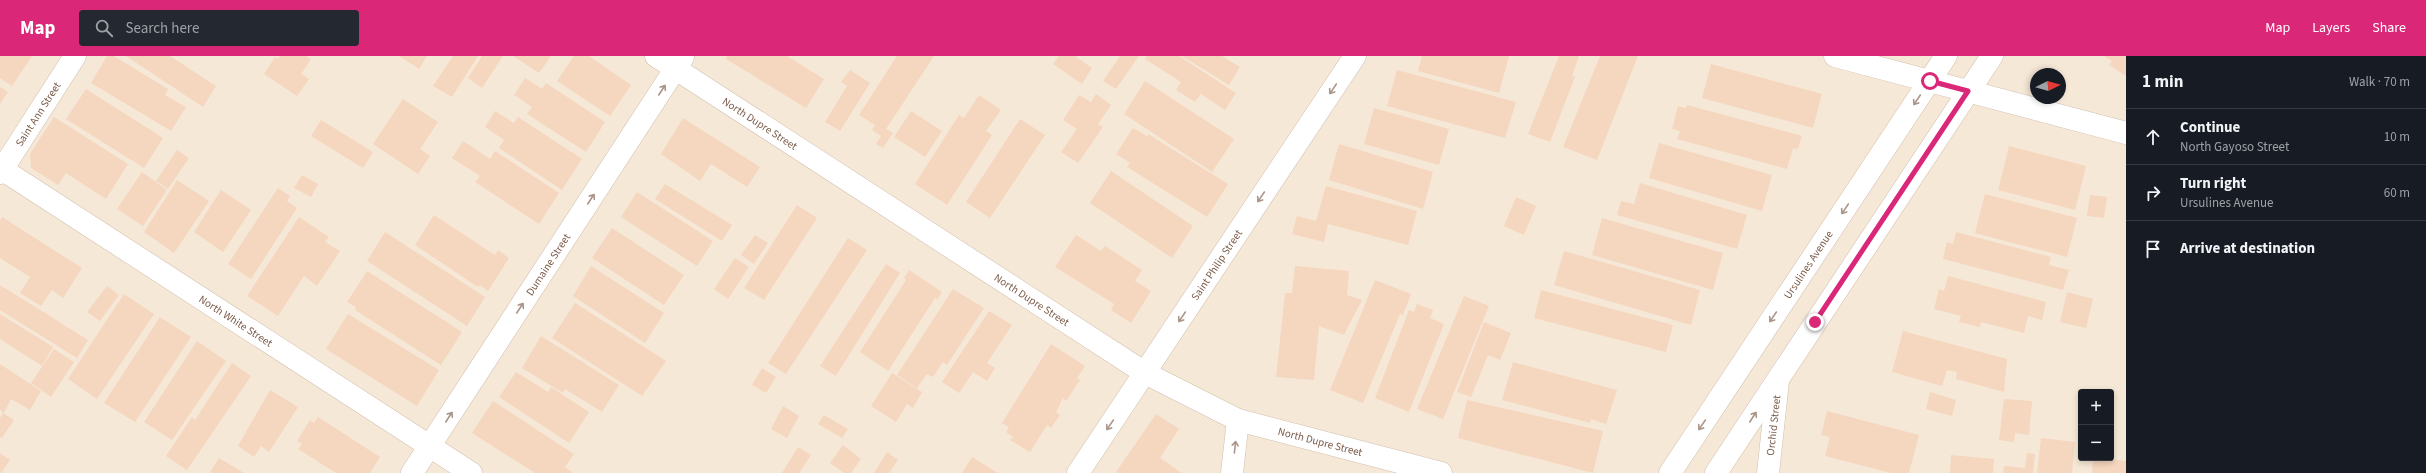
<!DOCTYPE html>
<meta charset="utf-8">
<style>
:root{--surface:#171b24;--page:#242831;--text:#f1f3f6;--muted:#9ea1a6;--line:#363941;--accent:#db2777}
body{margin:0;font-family:"Source Sans 3",sans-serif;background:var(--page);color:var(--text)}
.controls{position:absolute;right:12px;bottom:12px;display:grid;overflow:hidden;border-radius:4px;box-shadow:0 2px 6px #0003}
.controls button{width:36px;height:36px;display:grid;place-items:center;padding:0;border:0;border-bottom:1px solid var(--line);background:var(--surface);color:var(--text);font:20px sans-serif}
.compass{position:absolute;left:2030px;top:12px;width:36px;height:36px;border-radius:50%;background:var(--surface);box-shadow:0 2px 6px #0003;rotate:85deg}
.stop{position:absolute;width:12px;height:12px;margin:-9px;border:3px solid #db2777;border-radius:50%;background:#fff}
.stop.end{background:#db2777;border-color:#fff;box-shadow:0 1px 4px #0008}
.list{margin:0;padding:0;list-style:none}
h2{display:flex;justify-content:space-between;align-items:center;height:52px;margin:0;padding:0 16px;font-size:17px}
h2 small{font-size:13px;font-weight:400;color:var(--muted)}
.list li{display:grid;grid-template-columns:26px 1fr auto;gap:12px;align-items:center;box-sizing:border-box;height:56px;padding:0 16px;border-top:1px solid var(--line)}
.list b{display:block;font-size:15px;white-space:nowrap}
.list p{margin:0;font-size:13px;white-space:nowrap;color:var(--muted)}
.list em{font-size:13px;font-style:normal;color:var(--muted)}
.icon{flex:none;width:22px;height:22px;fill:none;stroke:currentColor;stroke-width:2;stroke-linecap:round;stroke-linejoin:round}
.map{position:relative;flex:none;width:2126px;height:417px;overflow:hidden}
header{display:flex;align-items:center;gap:24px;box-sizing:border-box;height:56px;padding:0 20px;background:var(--accent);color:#fff}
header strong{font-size:19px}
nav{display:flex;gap:22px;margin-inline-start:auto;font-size:14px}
.search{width:280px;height:36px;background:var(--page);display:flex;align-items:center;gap:10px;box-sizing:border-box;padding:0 14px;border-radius:4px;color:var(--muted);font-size:15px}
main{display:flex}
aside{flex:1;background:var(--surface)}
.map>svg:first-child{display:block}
</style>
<header>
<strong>Map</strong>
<div class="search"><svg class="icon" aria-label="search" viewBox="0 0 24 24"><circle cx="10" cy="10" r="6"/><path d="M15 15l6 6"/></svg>Search here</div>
<nav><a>Map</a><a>Layers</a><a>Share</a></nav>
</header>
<main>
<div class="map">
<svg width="2126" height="417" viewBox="0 0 2126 417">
<rect width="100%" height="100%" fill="#fef6ea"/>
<!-- residential -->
<path fill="#f6e8d7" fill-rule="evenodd" d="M0,0H2126V417H0ZM2036,18H2060V42H2036ZM2081,336H2111V402H2081Z"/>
<!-- building -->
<path fill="#f5d6bf" d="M0,0H32L12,30L0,22Z
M107,0H114L168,33L165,39L186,51L171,75L91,27Z
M126,0H170L216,30L203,51Z
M280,0H306L311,3L301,18L309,23L297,40L264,18L275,1L278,3Z
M399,0H427L419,13Z
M453,0H478L452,41L433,30Z
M482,0H503L482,32L468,22Z
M513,0H551L539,17Z
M574,0H589L631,29L610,60L557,25Z
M727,0H787L824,23L806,52L726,3Z
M897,0H934L886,73L893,77L883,92L876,88L881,80L872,74L875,69L859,59Z
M1059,0H1075L1092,12L1082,28L1053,8Z
M1120,0H1139L1116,33L1103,25Z
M1147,0H1179L1236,37L1225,54L1201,38L1195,46L1176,34L1181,26L1145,3Z
M1182,0H1222L1240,11L1229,29Z
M1422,0H1509L1499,37L1418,15Z
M1559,0H1579L1572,20L1575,21L1550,86L1528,78Z
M1600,0H1638L1597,104L1563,91Z
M2104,0H2126V20L2109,9L2112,5Z
M1711,8L1822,38L1813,72L1702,42Z
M850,14L870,27L840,75L825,66L847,30L841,26Z
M1397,14L1516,46L1505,82L1387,50Z
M525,22L542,33L546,27L605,66L586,96L527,58L532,51L514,39Z
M1145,25L1234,83L1212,116L1124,58Z
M0,31L8,36L0,48Z
M86,33L163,82L144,112L66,63Z
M1096,38L1111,49L1098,68L1103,71L1078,107L1061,96L1077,73L1063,64L1079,39L1091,46Z
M979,39L1001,54L986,75L992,79L947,149L915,128L959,59L964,62Z
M403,43L438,66L420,93L430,100L418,118L373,88Z
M1687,49L1802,80L1798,93L1793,92L1787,113L1677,83L1680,75L1672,73L1678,50L1686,52Z
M1374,52L1449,73L1439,109L1364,88Z
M495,55L514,67L518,61L582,103L562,134L499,92L504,84L485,71Z
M911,55L942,75L925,101L894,81Z
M54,61L128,108L106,143L66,117L58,129L31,112L30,98Z
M683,62L760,111L747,131L711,108L700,125L661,98Z
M1020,63L1045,79L990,162L966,146Z
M321,64L373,96L363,112L311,80Z
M1133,72L1147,80L1148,78L1228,128L1207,161L1127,111L1130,107L1116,98Z
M463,85L490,103L495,95L559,137L539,168L475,126L480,120L452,102Z
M1659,87L1772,119L1762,155L1649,122Z
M1339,88L1433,116L1423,153L1329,124Z
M2009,90L2086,110L2075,154L1998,134Z
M177,94L189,102L168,133L156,125Z
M1111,115L1193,170L1172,202L1090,147Z
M142,116L167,134L143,170L117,153Z
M302,119L318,128L311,141L294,132Z
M177,124L209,145L174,197L144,176Z
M1640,127L1747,159L1737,193L1617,159L1621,145L1634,148Z
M665,128L732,169L722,185L655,143Z
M1326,130L1417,155L1408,189L1328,168L1324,186L1292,178L1297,160L1316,165Z
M278,132L290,140L287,145L297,152L251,223L228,208Z
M221,134L251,154L223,196L194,176Z
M637,136L713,185L697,210L621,161Z
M1985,138L2077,162L2067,201L1975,177Z
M2090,139L2107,141L2104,162L2087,160Z
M1516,141L1536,150L1524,179L1504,170Z
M797,149L817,162L764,244L744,232Z
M434,159L495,199L498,194L509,202L488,235L480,229L478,231L415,189Z
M2,161L82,212L63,242L52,234L41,250L20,237L30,221L0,202V165Z
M299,161L329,181L325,186L340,195L317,230L304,220L278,260L247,240Z
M1602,162L1723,197L1713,234L1592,199Z
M612,172L684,219L664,249L592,202Z
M385,176L485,241L467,270L367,205Z
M1956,176L2051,201L2049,209L2069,214L2063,234L1943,203L1947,186L1953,188Z
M755,179L768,187L754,208L741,199Z
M1076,179L1101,195L1105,190L1142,214L1135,225L1151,235L1131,267L1111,254L1114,248L1055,211Z
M848,182L867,194L786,318L768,307Z
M1564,195L1700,234L1691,269L1554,229Z
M735,202L749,211L728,243L714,233Z
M886,208L900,217L836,320L820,310Z
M591,210L664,257L645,287L573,240Z
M1295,210L1349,215L1347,239L1362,244L1344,279L1319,270L1314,324L1276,321L1285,237H1292Z
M909,214L942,236L938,243L935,242L888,315L860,296L906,224L904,222Z
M367,215L462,276L441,309L355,254L356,251L347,246Z
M1948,220L2046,246L2042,264L2028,260L2024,277L1981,266L1980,271L1959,266L1961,260L1934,253L1939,233L1944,235Z
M1375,224L1411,238L1403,259L1400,258L1363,347L1330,334Z
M0,229L88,284L77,302L0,254Z
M107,230L119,239L100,265L87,256Z
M953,233L984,252L947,309L943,306L933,321L927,318L917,332L897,319Z
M1541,234L1673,269L1666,296L1534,262Z
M2067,236L2093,243L2086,272L2060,266Z
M124,238L154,258L97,343L68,323Z
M1464,240L1489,250L1443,363L1417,353Z
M575,247L666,305L642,340L552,282Z
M1417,248L1433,254L1430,262L1444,268L1409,356L1375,342L1409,254L1414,256Z
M989,255L1012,269L987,307L995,312L987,325L973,316L959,337L942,326Z
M0,258L53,291L42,310L0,283Z
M348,258L439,314L417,350L326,293Z
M160,261L191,281L135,366L104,347Z
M1484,266L1511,277L1500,304L1488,299L1471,341L1457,336Z
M1903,275L2007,303L2004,336L1956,323L1957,316L1947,314L1942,330L1892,316Z
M541,280L619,329L602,356L565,333L563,337L522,312Z
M197,285L226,305L172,384L144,366Z
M1051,288L1085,310L1077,322L1080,324L1066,345L1063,342L1056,356L1060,359L1051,372L1047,369L1030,396L1010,384L1013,381L1006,376L1009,371L1002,367Z
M54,293L74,306L51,341L31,327Z
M1513,306L1617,334L1606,368L1591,363L1590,367L1502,344Z
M232,307L251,320L187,414L166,400L192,361L195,364Z
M0,308L41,335L30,354L11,343L4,357L0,354Z
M762,312L776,321L766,337L752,329Z
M516,316L548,336L551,331L589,356L569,387L499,341Z
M892,317L922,336L913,352L907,348L896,366L871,350Z
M270,334L298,351L269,396L261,390L254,401L238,390Z
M1930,336L1956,344L1952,360L1926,353Z
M2004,343L2032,345L2029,379L2015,377L2014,386L1999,384Z
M1467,344L1603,375L1593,417L1458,382Z
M493,345L574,398L565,411L573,417H535L472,377Z
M783,350L799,360L787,382L771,373Z
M1827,355L1919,379L1909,417H1891L1825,400L1830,381L1821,379Z
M3,357L14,364L2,382L0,381V362Z
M1156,358L1179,373L1160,402L1182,417H1118L1116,416Z
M824,359L848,373L842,382L818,368Z
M318,361L380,401L370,417H336L298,393L302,388L297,385L310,364L314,367Z
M2041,382L2075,386L2072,417H2037Z
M843,389L861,403L851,417H844L830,407Z
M798,391L811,399L799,417H782Z
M887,396L898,404L889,417H874Z
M0,397L10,404L1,417H0Z
M2027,397L2035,398L2033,417H2003L2004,410L2025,412Z
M1951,399L1994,403L1993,417H1950Z
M972,401L998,417H962Z
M219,402L244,417H212L210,416Z
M2093,402L2126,405V417H2092Z"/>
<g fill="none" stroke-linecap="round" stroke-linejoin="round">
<defs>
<g id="minor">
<path id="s1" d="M656,0L1145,317L1238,364L1441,417"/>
<path d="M1835,0L2126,77"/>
<path id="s2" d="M0,112L471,417"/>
<path id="s3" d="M0,117L75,0"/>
<path id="s4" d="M412,417L683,1"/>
<path id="s5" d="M1078,417L1355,0"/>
<path d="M1232,417L1238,364"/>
<path id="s6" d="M1670,417L1946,0"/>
<path d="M1716,417L1992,0"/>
<path id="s7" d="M1768,417L1778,325"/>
</g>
</defs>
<!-- minor casing -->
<use href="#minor" stroke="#d2bead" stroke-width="23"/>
<!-- minor -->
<use href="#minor" stroke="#fff" stroke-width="22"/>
</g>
<!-- one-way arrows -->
<defs><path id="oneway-shaft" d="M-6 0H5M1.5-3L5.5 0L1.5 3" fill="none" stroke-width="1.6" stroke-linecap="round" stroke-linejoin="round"/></defs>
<g stroke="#a99589">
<use href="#oneway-shaft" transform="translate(1333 33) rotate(124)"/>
<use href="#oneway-shaft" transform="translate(662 34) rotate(-57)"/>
<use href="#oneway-shaft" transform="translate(1917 44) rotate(124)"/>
<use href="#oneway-shaft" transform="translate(1261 141) rotate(124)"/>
<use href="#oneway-shaft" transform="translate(591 143) rotate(-57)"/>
<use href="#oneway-shaft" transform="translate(1845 153) rotate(124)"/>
<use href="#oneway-shaft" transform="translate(520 252) rotate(-57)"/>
<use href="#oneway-shaft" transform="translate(1182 261) rotate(124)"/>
<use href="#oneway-shaft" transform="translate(1773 261) rotate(124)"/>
<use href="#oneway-shaft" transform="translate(449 361) rotate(-57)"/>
<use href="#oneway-shaft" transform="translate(1753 361) rotate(-57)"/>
<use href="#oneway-shaft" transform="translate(1110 369) rotate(124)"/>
<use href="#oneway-shaft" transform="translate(1702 369) rotate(124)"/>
<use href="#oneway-shaft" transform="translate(1235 391) rotate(-84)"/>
</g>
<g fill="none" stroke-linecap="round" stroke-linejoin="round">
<!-- route -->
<path stroke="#db2777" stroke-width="5" d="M1815,266L1968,35L1930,25"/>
</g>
<g text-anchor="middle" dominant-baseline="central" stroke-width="4" stroke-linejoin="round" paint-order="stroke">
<!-- street labels -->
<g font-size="11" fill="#7b5c4a" stroke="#fffaf1">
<text stroke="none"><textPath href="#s3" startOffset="70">Saint Ann Street</textPath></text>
<text stroke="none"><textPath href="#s1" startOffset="124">North Dupre Street</textPath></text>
<text stroke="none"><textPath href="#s4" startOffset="249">Dumaine Street</textPath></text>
<text stroke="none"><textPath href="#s5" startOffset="250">Saint Philip Street</textPath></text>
<text stroke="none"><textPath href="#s6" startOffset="250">Ursulines Avenue</textPath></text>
<text stroke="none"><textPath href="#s1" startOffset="448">North Dupre Street</textPath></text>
<text stroke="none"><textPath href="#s2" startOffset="281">North White Street</textPath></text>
<text stroke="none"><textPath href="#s7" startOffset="48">Orchid Street</textPath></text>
<text stroke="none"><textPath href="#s1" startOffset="772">North Dupre Street</textPath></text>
</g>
</g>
</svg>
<div class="controls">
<button>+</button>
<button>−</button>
</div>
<svg class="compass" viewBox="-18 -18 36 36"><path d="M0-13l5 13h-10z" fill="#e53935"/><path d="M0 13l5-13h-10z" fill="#9ea1a6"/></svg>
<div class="stop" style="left:1930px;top:25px"></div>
<div class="stop end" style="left:1815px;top:266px"></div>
</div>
<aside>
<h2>1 min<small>Walk · 70 m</small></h2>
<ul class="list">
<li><svg class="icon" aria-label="ahead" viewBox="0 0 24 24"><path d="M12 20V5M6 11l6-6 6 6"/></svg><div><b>Continue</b><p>North Gayoso Street</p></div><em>10 m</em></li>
<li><svg class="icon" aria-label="right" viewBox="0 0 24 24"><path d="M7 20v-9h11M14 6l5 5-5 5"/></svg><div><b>Turn right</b><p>Ursulines Avenue</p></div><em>60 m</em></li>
<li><svg class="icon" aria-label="arrive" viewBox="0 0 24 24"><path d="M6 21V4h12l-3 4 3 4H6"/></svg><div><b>Arrive at destination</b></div></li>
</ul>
</aside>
</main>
